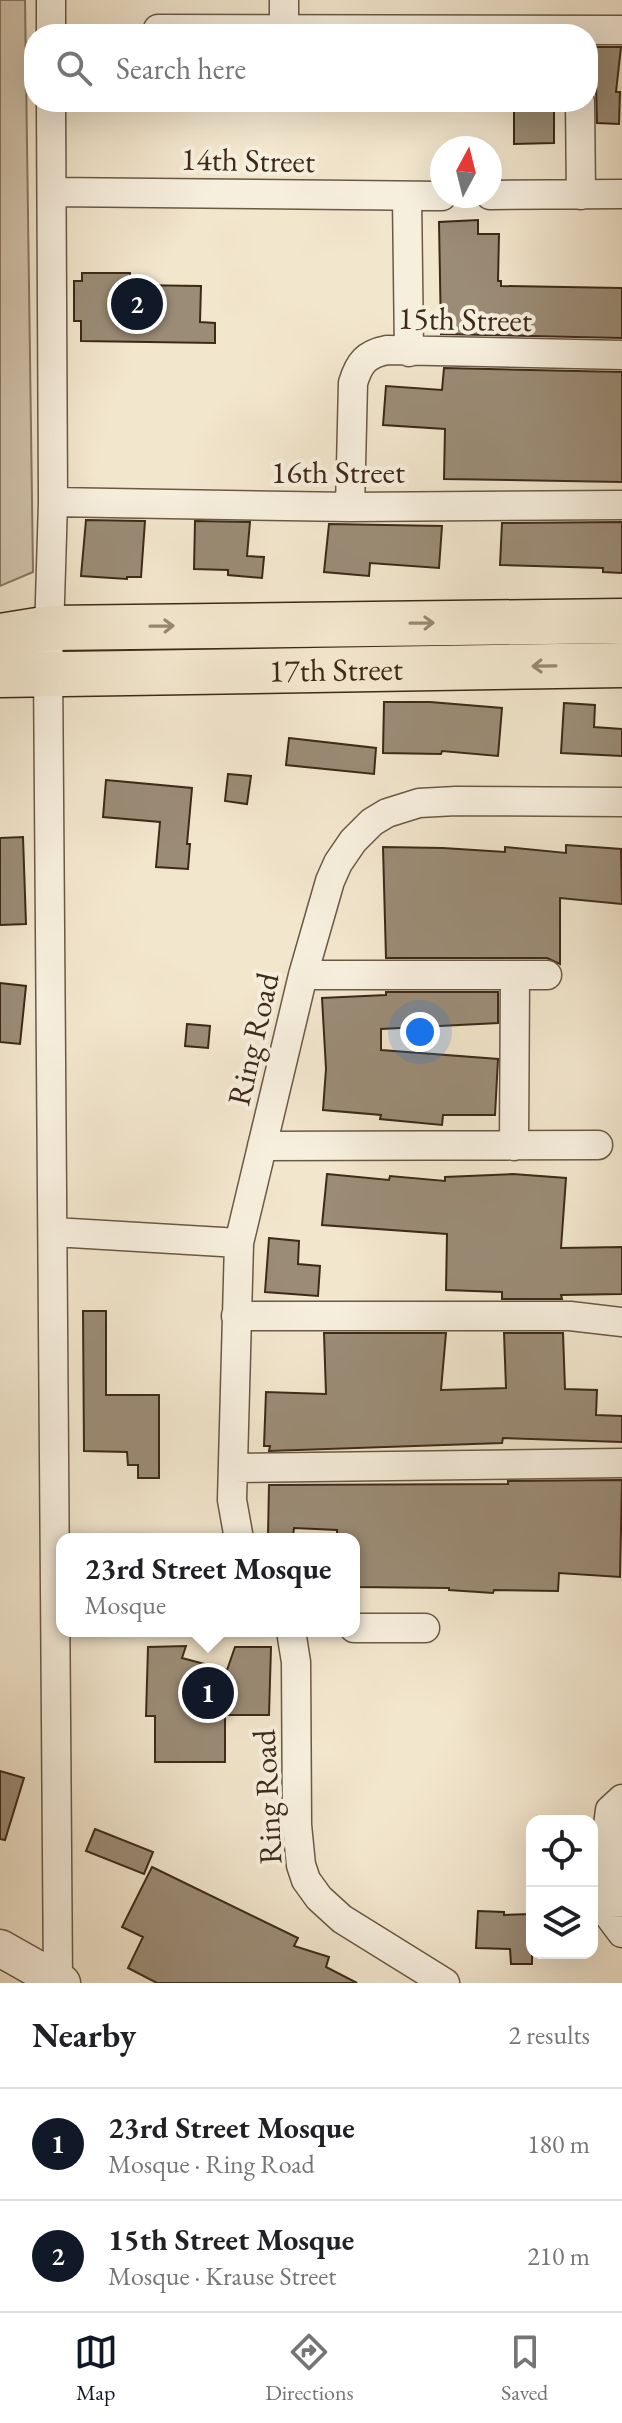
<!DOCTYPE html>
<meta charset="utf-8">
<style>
:root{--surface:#fff;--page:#f2f2f2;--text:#202124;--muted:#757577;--line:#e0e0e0;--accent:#111827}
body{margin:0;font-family:"EB Garamond",serif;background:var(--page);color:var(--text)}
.controls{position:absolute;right:24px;bottom:24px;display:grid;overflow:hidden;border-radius:16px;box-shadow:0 8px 32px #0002}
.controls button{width:72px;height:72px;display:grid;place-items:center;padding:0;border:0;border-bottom:2px solid var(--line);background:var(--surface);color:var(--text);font:40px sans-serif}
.compass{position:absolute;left:430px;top:136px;width:72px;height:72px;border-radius:50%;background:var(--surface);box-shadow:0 8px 32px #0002;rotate:7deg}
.you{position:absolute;left:420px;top:1032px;width:28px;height:28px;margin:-20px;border:6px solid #fff;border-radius:50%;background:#1a73e8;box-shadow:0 0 0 12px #1a73e833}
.badge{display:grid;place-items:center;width:52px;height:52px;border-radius:50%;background:var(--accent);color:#fff;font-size:26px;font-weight:700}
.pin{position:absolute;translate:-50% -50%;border:4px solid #fff;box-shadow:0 2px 8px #0006}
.popup{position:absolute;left:56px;top:1533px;width:304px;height:104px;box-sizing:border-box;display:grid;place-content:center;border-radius:16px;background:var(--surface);filter:drop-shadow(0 2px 6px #0005);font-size:26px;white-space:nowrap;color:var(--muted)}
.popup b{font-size:30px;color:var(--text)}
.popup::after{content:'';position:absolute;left:50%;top:100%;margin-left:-16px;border:16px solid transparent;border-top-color:var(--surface)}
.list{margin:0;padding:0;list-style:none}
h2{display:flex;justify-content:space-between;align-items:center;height:104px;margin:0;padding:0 32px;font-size:34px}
h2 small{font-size:26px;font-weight:400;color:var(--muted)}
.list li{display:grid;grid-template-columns:52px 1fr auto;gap:24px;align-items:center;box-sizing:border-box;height:112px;padding:0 32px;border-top:2px solid var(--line)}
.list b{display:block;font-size:30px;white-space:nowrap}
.list p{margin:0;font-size:26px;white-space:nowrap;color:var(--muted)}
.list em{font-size:26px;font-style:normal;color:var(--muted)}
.icon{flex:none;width:44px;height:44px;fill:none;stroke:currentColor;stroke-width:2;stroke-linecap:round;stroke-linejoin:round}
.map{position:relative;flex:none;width:622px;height:1983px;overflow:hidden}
.search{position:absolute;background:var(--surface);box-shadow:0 8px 32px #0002;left:24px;right:24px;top:24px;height:88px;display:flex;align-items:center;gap:20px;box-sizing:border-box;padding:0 28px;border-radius:32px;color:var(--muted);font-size:30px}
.sheet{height:328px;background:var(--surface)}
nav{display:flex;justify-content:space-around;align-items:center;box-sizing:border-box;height:112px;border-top:2px solid var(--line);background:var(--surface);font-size:22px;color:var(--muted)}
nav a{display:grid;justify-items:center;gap:4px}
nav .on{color:var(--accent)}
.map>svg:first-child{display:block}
</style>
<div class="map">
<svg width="622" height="1983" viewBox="0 0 622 1983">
<rect width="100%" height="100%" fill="#f2e6cd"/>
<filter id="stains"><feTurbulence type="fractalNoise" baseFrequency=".0025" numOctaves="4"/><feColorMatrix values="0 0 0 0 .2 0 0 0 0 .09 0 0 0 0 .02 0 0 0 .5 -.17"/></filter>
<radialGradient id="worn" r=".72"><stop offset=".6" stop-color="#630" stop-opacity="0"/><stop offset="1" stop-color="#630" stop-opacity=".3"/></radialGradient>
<!-- green -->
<path fill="#d3c6ae" stroke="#887863" stroke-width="2" d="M0,0H25L33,572L0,586Z"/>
<!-- building -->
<path fill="#9b8c76" stroke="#3d2a18" stroke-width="2" d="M595,47H621L616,92H620L619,124L597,123L596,86H591Z
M514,102H554V143L514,144Z
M478,220V234H499L498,281H501V286L622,288V338L441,334L439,222Z
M82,273H130V285L201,286L200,322L215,323V343L81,341V321H74V281H82Z
M444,368L622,372V482L444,479L445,429L383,425L386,386L442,390Z
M86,520L145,521L141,577H127V579L81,576Z
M195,521L250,522L247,556L264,557L262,578L228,575V570L194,569Z
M622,522V573L603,572V568L500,565L502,523Z
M329,524L442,526L439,568L370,563L369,576L324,572Z
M384,702H430L502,708L498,756L442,751L441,754L383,753Z
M564,703L595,705L594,727L622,729V756L561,753Z
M289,738L376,748L374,774L286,765Z
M228,774L251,776L247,804L225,801Z
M106,780L192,788L187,844H190L188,869L156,867L160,822L103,817Z
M23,837L26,924L0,925V838Z
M566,845L621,849L622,904L560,898V964L547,958H386L383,847L443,848L505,852V847L566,853Z
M0,983L26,986L20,1044L0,1042Z
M386,992H498V1023L381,1029V1050L498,1059L495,1115H443L442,1125L380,1119L381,1115L323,1110L326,1069L322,998L386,995Z
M187,1024L210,1026L208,1048L185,1046Z
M327,1174L389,1180L390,1176L445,1181V1177L513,1174L566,1178L561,1248L622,1247V1294L561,1295L562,1299H502V1292L446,1290L447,1234L322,1225Z
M269,1238L299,1241L298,1264L320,1266L318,1296L265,1292Z
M83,1311H106V1395H159V1478H138V1465H128L127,1452L84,1451Z
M324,1333H446L441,1390L506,1388L504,1333H563L565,1389L597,1390L596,1415L622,1416V1442L503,1438L502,1443L269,1451L270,1446H264L266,1392L326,1394Z
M622,1480L620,1577L559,1573L558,1591L494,1590L493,1593L449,1590V1588L354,1587V1539H337V1530L294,1528L293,1536H268L269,1485L508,1484V1481Z
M186,1646L182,1658L227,1670L235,1647H271L269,1715H225V1762H155V1716H146L148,1647Z
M0,1771L24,1778L5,1840L0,1839Z
M95,1829L153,1852L144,1874L86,1851Z
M152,1867L298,1938L294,1946L329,1957L326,1967L357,1983H157L128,1968L143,1937L122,1927Z
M478,1911L504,1912V1915L532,1914V1964H511L510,1949L476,1948Z"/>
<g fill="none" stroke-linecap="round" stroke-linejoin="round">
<defs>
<path id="minor" d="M284,0V28
M158,29L622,30
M51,34V0
M51,102L53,502L48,666L58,1983
M580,102L581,195
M52,192L442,196
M490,195L622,194
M407,196L409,352
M53,502L350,507L622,505
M350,507L353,383C359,363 366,354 387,350L622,355
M303,975H547
M262,1146L598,1145
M514,1146L515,975
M54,1232L239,1243
M236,1316H570L622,1322
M233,1468L622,1463
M239,1539L232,1500L239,1243L303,975L330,881L338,863L353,841L372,822L387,813L419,803L456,801L622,802
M354,1628H425
M291,1631L296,1662L297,1825L301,1865L306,1880L319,1898L342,1919L445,1983
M622,1799L610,1810L608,1825L610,1917L622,1933"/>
<path id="tertiary" d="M0,1948L62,1983"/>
<g id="primary">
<path d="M0,636L50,628L622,621"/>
<path id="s1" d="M0,675L622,665"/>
</g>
</defs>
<!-- minor casing -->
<use href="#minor" stroke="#6a5945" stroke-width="31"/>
<!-- tertiary casing -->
<use href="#tertiary" stroke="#6a5945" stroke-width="39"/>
<!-- primary casing -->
<use href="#primary" stroke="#3d2a18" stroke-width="47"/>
<!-- minor -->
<use href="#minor" stroke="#f7efde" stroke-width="28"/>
<!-- tertiary -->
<use href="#tertiary" stroke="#f7efde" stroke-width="36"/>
<!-- primary -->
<use href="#primary" stroke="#f2e6cd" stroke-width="44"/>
</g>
<!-- one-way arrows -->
<defs><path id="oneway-shaft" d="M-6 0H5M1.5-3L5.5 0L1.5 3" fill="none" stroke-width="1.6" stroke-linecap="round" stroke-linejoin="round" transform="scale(2)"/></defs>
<g stroke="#988872">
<use href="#oneway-shaft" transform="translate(422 623) rotate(-1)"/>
<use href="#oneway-shaft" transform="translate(162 626) rotate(-1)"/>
<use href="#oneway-shaft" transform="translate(544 666) rotate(179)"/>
</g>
<g text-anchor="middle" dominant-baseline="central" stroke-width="8" stroke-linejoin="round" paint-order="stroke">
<!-- street labels -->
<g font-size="32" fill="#3d2a18" stroke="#f7efde">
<text transform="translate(248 160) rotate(1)">14th Street</text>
<text transform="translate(465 319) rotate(1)">15th Street</text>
<text x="338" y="472">16th Street</text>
<text stroke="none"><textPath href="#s1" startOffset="336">17th Street</textPath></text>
<text transform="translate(253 1039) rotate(-77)">Ring Road</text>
<text transform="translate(267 1797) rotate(-93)">Ring Road</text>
</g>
</g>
<rect width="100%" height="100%" filter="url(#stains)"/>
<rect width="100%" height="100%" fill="url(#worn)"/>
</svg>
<div class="controls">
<button><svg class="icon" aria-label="locate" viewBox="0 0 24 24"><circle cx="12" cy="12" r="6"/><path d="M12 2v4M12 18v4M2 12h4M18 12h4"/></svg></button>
<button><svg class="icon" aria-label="layers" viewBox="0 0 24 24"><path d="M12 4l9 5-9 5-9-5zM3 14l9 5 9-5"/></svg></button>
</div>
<svg class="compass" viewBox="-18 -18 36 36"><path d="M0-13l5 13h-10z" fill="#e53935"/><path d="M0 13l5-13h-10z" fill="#757577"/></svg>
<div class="you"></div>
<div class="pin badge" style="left:208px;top:1693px">1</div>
<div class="popup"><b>23rd Street Mosque</b>Mosque</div>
<div class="pin badge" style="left:137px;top:304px">2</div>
<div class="search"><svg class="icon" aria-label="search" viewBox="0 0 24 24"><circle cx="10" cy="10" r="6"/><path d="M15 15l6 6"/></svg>Search here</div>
</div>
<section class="sheet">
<h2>Nearby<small>2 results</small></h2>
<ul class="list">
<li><span class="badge">1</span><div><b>23rd Street Mosque</b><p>Mosque · Ring Road</p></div><em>180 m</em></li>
<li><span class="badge">2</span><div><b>15th Street Mosque</b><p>Mosque · Krause Street</p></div><em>210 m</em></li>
</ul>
</section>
<nav>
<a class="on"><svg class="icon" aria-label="map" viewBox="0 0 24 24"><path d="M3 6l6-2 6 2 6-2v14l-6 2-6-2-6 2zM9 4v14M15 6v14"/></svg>Map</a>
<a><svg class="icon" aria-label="directions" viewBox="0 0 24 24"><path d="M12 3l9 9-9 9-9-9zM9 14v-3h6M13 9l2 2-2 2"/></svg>Directions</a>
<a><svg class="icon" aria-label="saved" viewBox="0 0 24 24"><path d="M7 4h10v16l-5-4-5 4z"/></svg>Saved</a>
</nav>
